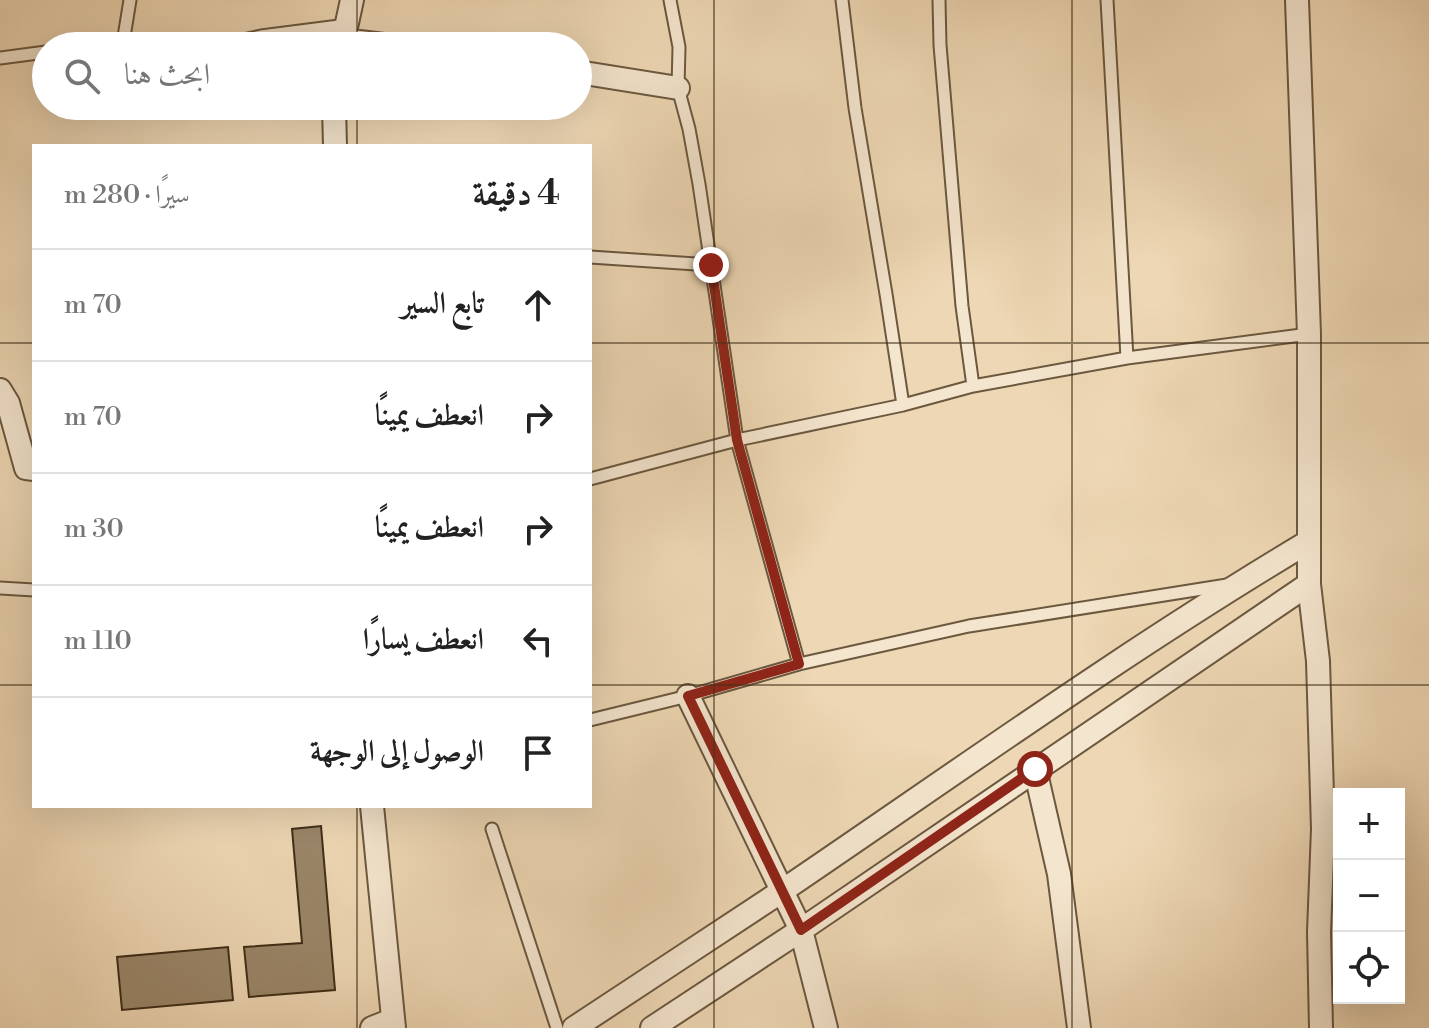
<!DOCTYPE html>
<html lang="ar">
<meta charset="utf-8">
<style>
:root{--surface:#fff;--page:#f6f6f6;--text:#222;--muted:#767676;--line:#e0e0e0}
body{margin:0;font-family:"Libre Bodoni",Amiri,serif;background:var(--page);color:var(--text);direction:rtl}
.controls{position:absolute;right:24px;bottom:24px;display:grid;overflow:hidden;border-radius:0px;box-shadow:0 8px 32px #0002}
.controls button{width:72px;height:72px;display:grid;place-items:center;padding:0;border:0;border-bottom:2px solid var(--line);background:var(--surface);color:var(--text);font:40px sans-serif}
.stop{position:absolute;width:24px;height:24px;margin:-18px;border:6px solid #8f2418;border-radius:50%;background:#fff}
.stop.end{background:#8f2418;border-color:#fff;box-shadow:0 2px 8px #0008}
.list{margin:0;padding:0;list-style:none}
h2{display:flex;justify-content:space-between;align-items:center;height:104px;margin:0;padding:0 32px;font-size:34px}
h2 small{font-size:26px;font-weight:400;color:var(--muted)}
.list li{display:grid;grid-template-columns:52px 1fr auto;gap:24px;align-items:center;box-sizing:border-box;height:112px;padding:0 32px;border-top:2px solid var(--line)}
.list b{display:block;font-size:30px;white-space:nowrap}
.list em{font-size:26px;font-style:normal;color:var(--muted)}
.icon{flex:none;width:44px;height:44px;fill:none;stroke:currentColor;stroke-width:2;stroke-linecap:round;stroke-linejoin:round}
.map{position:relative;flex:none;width:1429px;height:1028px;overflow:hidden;direction:ltr}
.search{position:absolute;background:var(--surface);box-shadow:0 8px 32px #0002;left:32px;top:32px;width:560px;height:88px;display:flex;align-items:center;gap:20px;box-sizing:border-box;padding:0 28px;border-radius:44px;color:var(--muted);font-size:30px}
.panel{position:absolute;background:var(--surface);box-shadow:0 8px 32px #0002;left:32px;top:144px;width:560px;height:664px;border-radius:0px;direction:rtl}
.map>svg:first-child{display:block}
</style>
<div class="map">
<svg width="1429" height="1028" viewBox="0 0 1429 1028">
<rect width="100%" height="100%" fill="#eed7b4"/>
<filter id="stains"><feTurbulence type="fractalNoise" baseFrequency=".0025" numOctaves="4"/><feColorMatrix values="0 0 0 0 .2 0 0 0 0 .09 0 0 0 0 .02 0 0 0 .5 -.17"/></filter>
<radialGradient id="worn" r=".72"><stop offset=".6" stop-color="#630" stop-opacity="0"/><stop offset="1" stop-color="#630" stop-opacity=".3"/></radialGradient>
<!-- building -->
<path fill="#9a8669" stroke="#3f2e18" stroke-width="2" d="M321,826L335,990L249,997L244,947L302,943L292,829Z
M228,947L233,1000L122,1010L117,957Z"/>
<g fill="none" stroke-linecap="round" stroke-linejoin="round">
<defs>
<path id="service" d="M670,0L679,47L678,88L689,129L699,184L737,440L799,664
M842,0L855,108L886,294L903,405
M939,0L940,45L962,306L973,386
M1107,0L1127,358
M123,43L130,0
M97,46L123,43L143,46
M216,46L261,36L347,25
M0,58L46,52
M590,257L711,265
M590,479L737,440L903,405L973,386L1127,358L1309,334
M0,588L34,590
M590,720L688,696L799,664L969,626L1227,585
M492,829L557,1028"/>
<path id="minor" d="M1297,0L1309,334V584L1318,661L1323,829L1319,932L1321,1028
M343,40L392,46
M342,46L352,0
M578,72L678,88
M334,106L335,146
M0,390L8,403L26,468L34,469
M688,696L801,930L826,1028
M1035,769L1059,874L1079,1028
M372,806L394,1028
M372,1028L392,1020
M574,1028C643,982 713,937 782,891C956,773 1127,650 1308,542
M652,1028L801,930L1309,584"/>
</defs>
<!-- service casing -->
<use href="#service" stroke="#6b583f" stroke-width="15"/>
<!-- minor casing -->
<use href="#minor" stroke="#6b583f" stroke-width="26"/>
<!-- service -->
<use href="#service" stroke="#f4e5ce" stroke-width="11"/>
<!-- minor -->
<use href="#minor" stroke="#f4e5ce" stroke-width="22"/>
</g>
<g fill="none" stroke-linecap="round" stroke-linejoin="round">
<!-- route -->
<path stroke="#8f2418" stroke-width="10" d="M711,265L737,440L799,664L688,696L801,930L1035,769"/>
</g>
<!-- grid -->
<path fill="none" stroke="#3f2e18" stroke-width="2" stroke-opacity="0.55" d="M357,0V46M714,0V1028M1072,0V1028M357,106V146M0,343H34M590,343H1429M0,685H34M590,685H1429M357,806V1028"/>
<rect width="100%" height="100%" filter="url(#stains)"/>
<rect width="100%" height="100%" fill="url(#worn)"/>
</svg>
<div class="controls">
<button>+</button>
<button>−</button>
<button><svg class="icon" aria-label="locate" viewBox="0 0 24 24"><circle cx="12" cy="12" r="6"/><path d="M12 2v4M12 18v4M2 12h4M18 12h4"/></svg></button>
</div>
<div class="stop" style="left:1035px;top:769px"></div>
<div class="stop end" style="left:711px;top:265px"></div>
<div class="search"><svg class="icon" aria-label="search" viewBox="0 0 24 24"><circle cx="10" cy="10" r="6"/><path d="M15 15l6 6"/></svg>ابحث هنا</div>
<section class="panel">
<h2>4 دقيقة<small>سيرًا · 280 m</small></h2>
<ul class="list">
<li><svg class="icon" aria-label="ahead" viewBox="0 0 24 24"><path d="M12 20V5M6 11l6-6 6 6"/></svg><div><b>تابع السير</b></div><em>70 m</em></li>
<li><svg class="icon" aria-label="right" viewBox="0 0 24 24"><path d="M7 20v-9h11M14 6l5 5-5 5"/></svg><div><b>انعطف يمينًا</b></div><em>70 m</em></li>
<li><svg class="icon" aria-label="right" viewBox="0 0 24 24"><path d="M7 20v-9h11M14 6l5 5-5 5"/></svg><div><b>انعطف يمينًا</b></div><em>30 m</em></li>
<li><svg class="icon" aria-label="left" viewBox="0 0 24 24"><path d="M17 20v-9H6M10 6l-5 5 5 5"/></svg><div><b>انعطف يسارًا</b></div><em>110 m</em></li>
<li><svg class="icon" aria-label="arrive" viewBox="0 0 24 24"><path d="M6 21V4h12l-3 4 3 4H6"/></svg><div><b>الوصول إلى الوجهة</b></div></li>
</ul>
</section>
</div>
